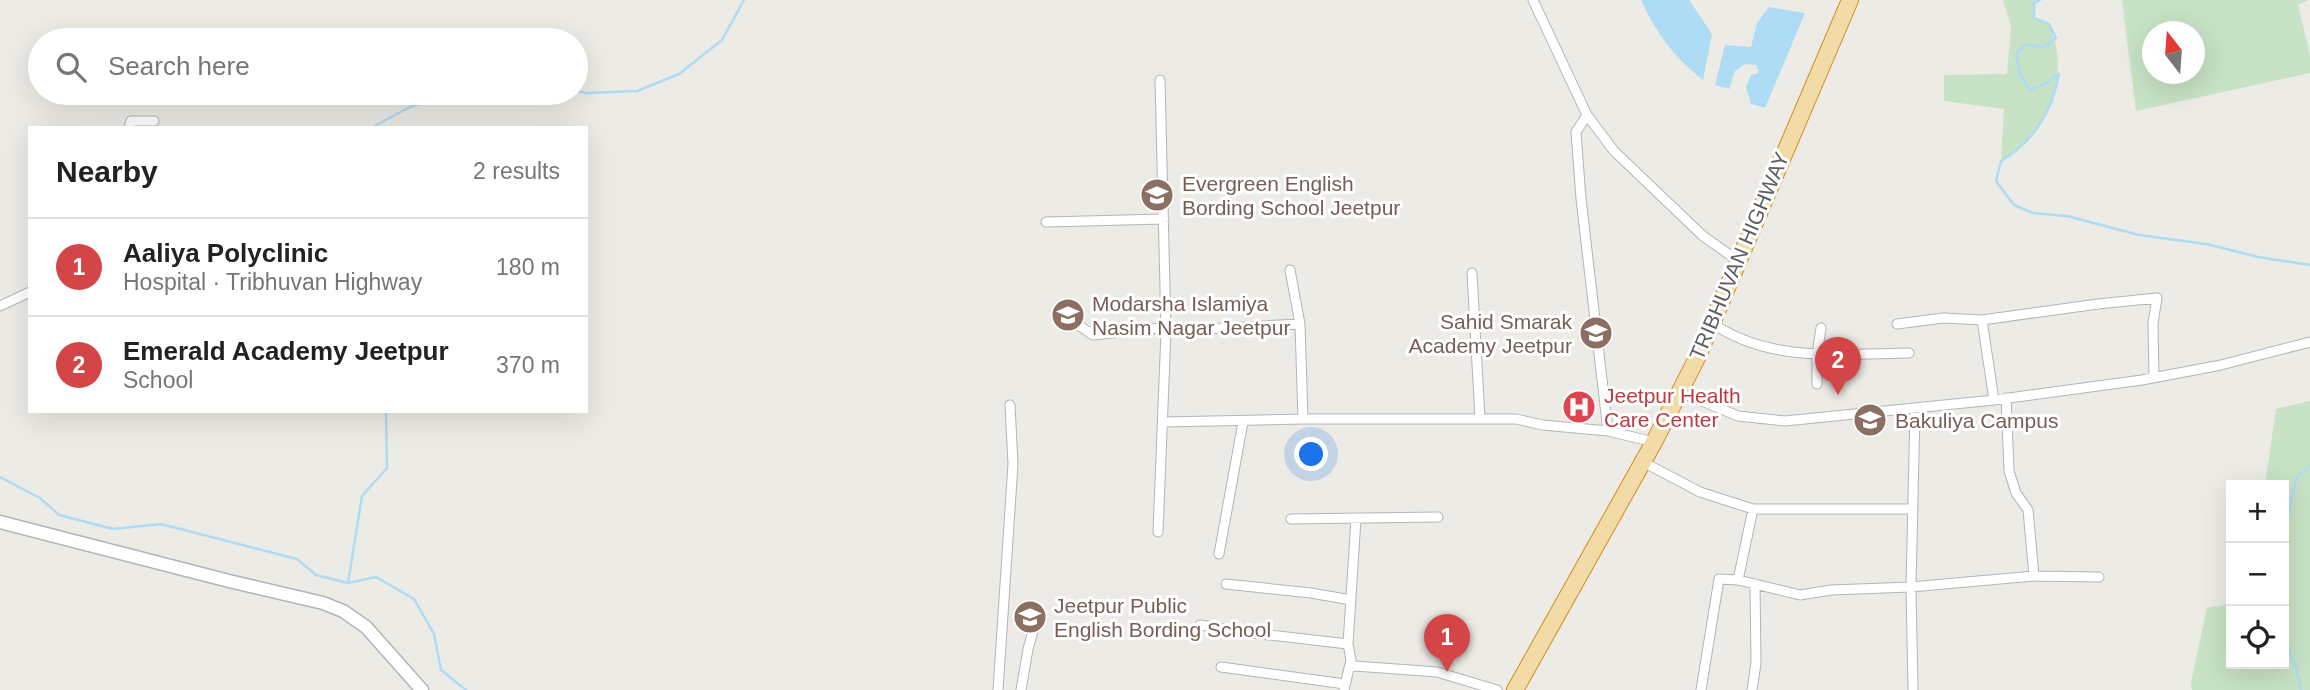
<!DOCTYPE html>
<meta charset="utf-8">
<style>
:root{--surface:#fff;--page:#f2f2f2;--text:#222;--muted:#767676;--line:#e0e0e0;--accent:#d44547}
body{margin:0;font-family:Arial,sans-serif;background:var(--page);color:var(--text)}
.controls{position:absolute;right:21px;bottom:21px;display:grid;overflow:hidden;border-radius:0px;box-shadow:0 7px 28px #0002}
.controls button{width:63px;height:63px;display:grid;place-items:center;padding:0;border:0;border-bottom:2px solid var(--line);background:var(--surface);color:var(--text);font:35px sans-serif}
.compass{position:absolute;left:2142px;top:21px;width:63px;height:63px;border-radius:50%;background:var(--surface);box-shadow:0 7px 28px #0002;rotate:343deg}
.you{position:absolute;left:1312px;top:455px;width:24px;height:24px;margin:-18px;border:5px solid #fff;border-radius:50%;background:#1a73e8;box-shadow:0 0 0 10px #1a73e833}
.badge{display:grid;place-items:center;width:46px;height:46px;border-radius:50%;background:var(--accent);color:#fff;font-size:23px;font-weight:700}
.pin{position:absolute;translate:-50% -58px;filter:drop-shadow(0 2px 4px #0008)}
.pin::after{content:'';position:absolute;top:37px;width:24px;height:21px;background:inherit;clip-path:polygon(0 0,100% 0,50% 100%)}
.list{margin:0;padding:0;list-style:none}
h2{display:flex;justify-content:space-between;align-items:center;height:91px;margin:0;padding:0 28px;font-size:30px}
h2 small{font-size:23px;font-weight:400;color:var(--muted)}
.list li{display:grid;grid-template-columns:46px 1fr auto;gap:21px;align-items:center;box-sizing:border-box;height:98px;padding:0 28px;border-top:2px solid var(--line)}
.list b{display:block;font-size:26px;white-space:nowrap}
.list p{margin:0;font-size:23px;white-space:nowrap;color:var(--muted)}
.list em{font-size:23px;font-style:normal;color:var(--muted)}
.icon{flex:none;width:38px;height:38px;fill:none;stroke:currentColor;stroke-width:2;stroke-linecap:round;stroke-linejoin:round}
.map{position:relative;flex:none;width:2310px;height:690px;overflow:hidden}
.search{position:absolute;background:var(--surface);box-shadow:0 7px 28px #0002;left:28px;top:28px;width:560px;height:77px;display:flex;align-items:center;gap:18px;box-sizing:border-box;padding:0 24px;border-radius:38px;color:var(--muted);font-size:26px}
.panel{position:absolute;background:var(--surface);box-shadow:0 7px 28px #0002;left:28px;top:126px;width:560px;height:287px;border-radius:0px}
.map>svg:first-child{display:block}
</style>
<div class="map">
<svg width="2310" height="690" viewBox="0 0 2310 690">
<rect width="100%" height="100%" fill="#edebe5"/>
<!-- green -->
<path fill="#c7e2c5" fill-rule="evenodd" d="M2003,0H2040L2034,4V18L2049,24C2072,76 2049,133 2001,161L2004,109L1944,101V75L2007,74L2011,26Z
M2122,0H2308L2298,5L2310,55V73L2136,111ZM2152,32H2194V74H2152Z
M2310,401V690H2192L2191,682L2207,608L2231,604V664H2284V485H2265L2276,409Z"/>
<!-- water -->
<path fill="#aedcf4" d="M1641,0H1689L1712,34L1703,80C1673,56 1657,34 1641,0Z
M1769,7L1805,13L1765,108L1751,104L1746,87L1751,75L1759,73L1756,65L1745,64L1735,71L1729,89L1715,85L1725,45L1751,47L1757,23Z"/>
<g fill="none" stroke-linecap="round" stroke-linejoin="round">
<!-- stream -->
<path stroke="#aedcf4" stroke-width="2.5" d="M2040,0L2034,3V18L2049,24L2056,38L2044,47L2027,44L2016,53L2020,75L2030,90L2045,84L2059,74C2052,111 2035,141 2001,161L1996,181L2014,205L2033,213L2067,216L2139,235L2206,244L2258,257L2310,265
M576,91L586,93L637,91L679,74L722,40L744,0
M371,128L408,108L449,93
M386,411L387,468L362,496L348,583L376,577L414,599L434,634L441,670L466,690
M0,477L40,498L59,515L113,529L161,524L297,559L316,575L348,583
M2284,534L2296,479L2310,465
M2284,642L2295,664L2301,690"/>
<defs>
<path id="minor" d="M1533,0L1587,115L1614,151L1703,236L1737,260
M1587,115L1576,132L1581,199L1608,431
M129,128L131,121H154
M1046,222L1164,219
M1290,270L1300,324L1303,419
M1472,273L1480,419
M0,306L30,292
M1982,320L1994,400
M1074,322L1093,335L1161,328L1166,331L1300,324
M1712,323C1769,363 1842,354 1909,353
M1897,324L1943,318L1982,320L2098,304L2157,298L2153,323L2154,378
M1817,384V355L1821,328
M1680,392L1738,416L1785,421L1994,400L2142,380L2221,365L2310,342
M2006,398L2009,471L2016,493L2028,510L2034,576
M1163,422L1303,419H1516L1543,425L1608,431L1654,442
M1643,462L1700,492L1753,509H1913
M1291,519L1438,517
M1158,532L1166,331L1160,80
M1219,554L1243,422
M1738,580L1753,509
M1226,584L1311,593L1351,600
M1200,625L1252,633L1348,644
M1221,667L1345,684
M1349,668L1351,660L1348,644L1356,519
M998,690L1013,464L1010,405
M1021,690L1028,649L1035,624
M1344,690L1349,668L1355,666L1437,672L1497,690
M1701,690L1719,579L1738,580L1800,595L1831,590L1911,587L2034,576L2099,577
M1752,690L1756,663L1755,584
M1913,690L1911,587L1915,409"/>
<path id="tertiary" d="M0,522L229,581L323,603L343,611L366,627L422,690"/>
<path id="trunk" d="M1515,690L1654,442L1698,356L1850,0"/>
</defs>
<!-- minor casing -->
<use href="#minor" stroke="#b2b5b8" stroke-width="11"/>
<!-- tertiary casing -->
<use href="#tertiary" stroke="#b2b5b8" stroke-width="15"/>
<!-- trunk casing -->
<use href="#trunk" stroke="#d68b1c" stroke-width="18"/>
<!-- minor -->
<use href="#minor" stroke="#fff" stroke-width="9"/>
<!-- tertiary -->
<use href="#tertiary" stroke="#fff" stroke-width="12"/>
<!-- trunk -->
<use href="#trunk" stroke="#f2dba6" stroke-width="16"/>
</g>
<!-- icons -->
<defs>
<symbol id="school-disc" viewBox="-11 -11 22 22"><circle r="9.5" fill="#8d6e63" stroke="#fff"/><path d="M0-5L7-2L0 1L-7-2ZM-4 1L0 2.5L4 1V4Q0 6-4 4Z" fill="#fff"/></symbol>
<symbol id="hospital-disc" viewBox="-11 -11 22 22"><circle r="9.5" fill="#e0444e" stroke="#fff"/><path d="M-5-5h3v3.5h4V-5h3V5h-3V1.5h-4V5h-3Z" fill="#fff"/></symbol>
</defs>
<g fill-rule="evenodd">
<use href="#school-disc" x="1138" y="176" width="38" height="38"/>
<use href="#school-disc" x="1049" y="296" width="38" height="38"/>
<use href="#school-disc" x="1577" y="314" width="38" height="38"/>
<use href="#hospital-disc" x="1560" y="388" width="38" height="38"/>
<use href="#school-disc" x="1851" y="401" width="38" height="38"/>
<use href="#school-disc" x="1011" y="598" width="38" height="38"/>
</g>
<g text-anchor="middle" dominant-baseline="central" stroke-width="6" stroke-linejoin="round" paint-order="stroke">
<!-- education labels -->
<g font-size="21" fill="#785e54" stroke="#fff" text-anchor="start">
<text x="1182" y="183">Evergreen English<tspan x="1182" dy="24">Bording School Jeetpur</tspan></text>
<text x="1092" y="303">Modarsha Islamiya<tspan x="1092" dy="24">Nasim Nagar Jeetpur</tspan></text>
<text x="1572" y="321" text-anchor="end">Sahid Smarak<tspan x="1572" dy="24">Academy Jeetpur</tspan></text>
<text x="1895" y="420">Bakuliya Campus</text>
<text x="1054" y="605">Jeetpur Public<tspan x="1054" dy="24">English Bording School</tspan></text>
</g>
<!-- street labels -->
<g font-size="21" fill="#5d6063" stroke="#fff">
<text transform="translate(1739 256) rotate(-67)">TRIBHUVAN HIGHWAY</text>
</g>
<!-- health labels -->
<g font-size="21" fill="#be3a42" stroke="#fff" text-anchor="start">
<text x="1604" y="395">Jeetpur Health<tspan x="1604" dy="24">Care Center</tspan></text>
</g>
</g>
</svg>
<div class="controls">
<button>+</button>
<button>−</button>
<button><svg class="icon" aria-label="locate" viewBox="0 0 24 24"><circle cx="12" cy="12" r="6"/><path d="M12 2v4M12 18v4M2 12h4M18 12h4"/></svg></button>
</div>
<svg class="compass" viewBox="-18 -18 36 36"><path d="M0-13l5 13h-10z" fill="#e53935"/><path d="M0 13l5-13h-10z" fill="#767676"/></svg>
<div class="you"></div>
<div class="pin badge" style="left:1447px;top:672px">1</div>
<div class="pin badge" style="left:1838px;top:395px">2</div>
<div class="search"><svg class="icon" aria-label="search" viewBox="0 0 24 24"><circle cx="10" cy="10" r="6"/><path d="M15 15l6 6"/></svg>Search here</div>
<section class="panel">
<h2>Nearby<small>2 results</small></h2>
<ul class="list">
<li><span class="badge">1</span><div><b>Aaliya Polyclinic</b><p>Hospital · Tribhuvan Highway</p></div><em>180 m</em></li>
<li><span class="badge">2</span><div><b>Emerald Academy Jeetpur</b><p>School</p></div><em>370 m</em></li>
</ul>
</section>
</div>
